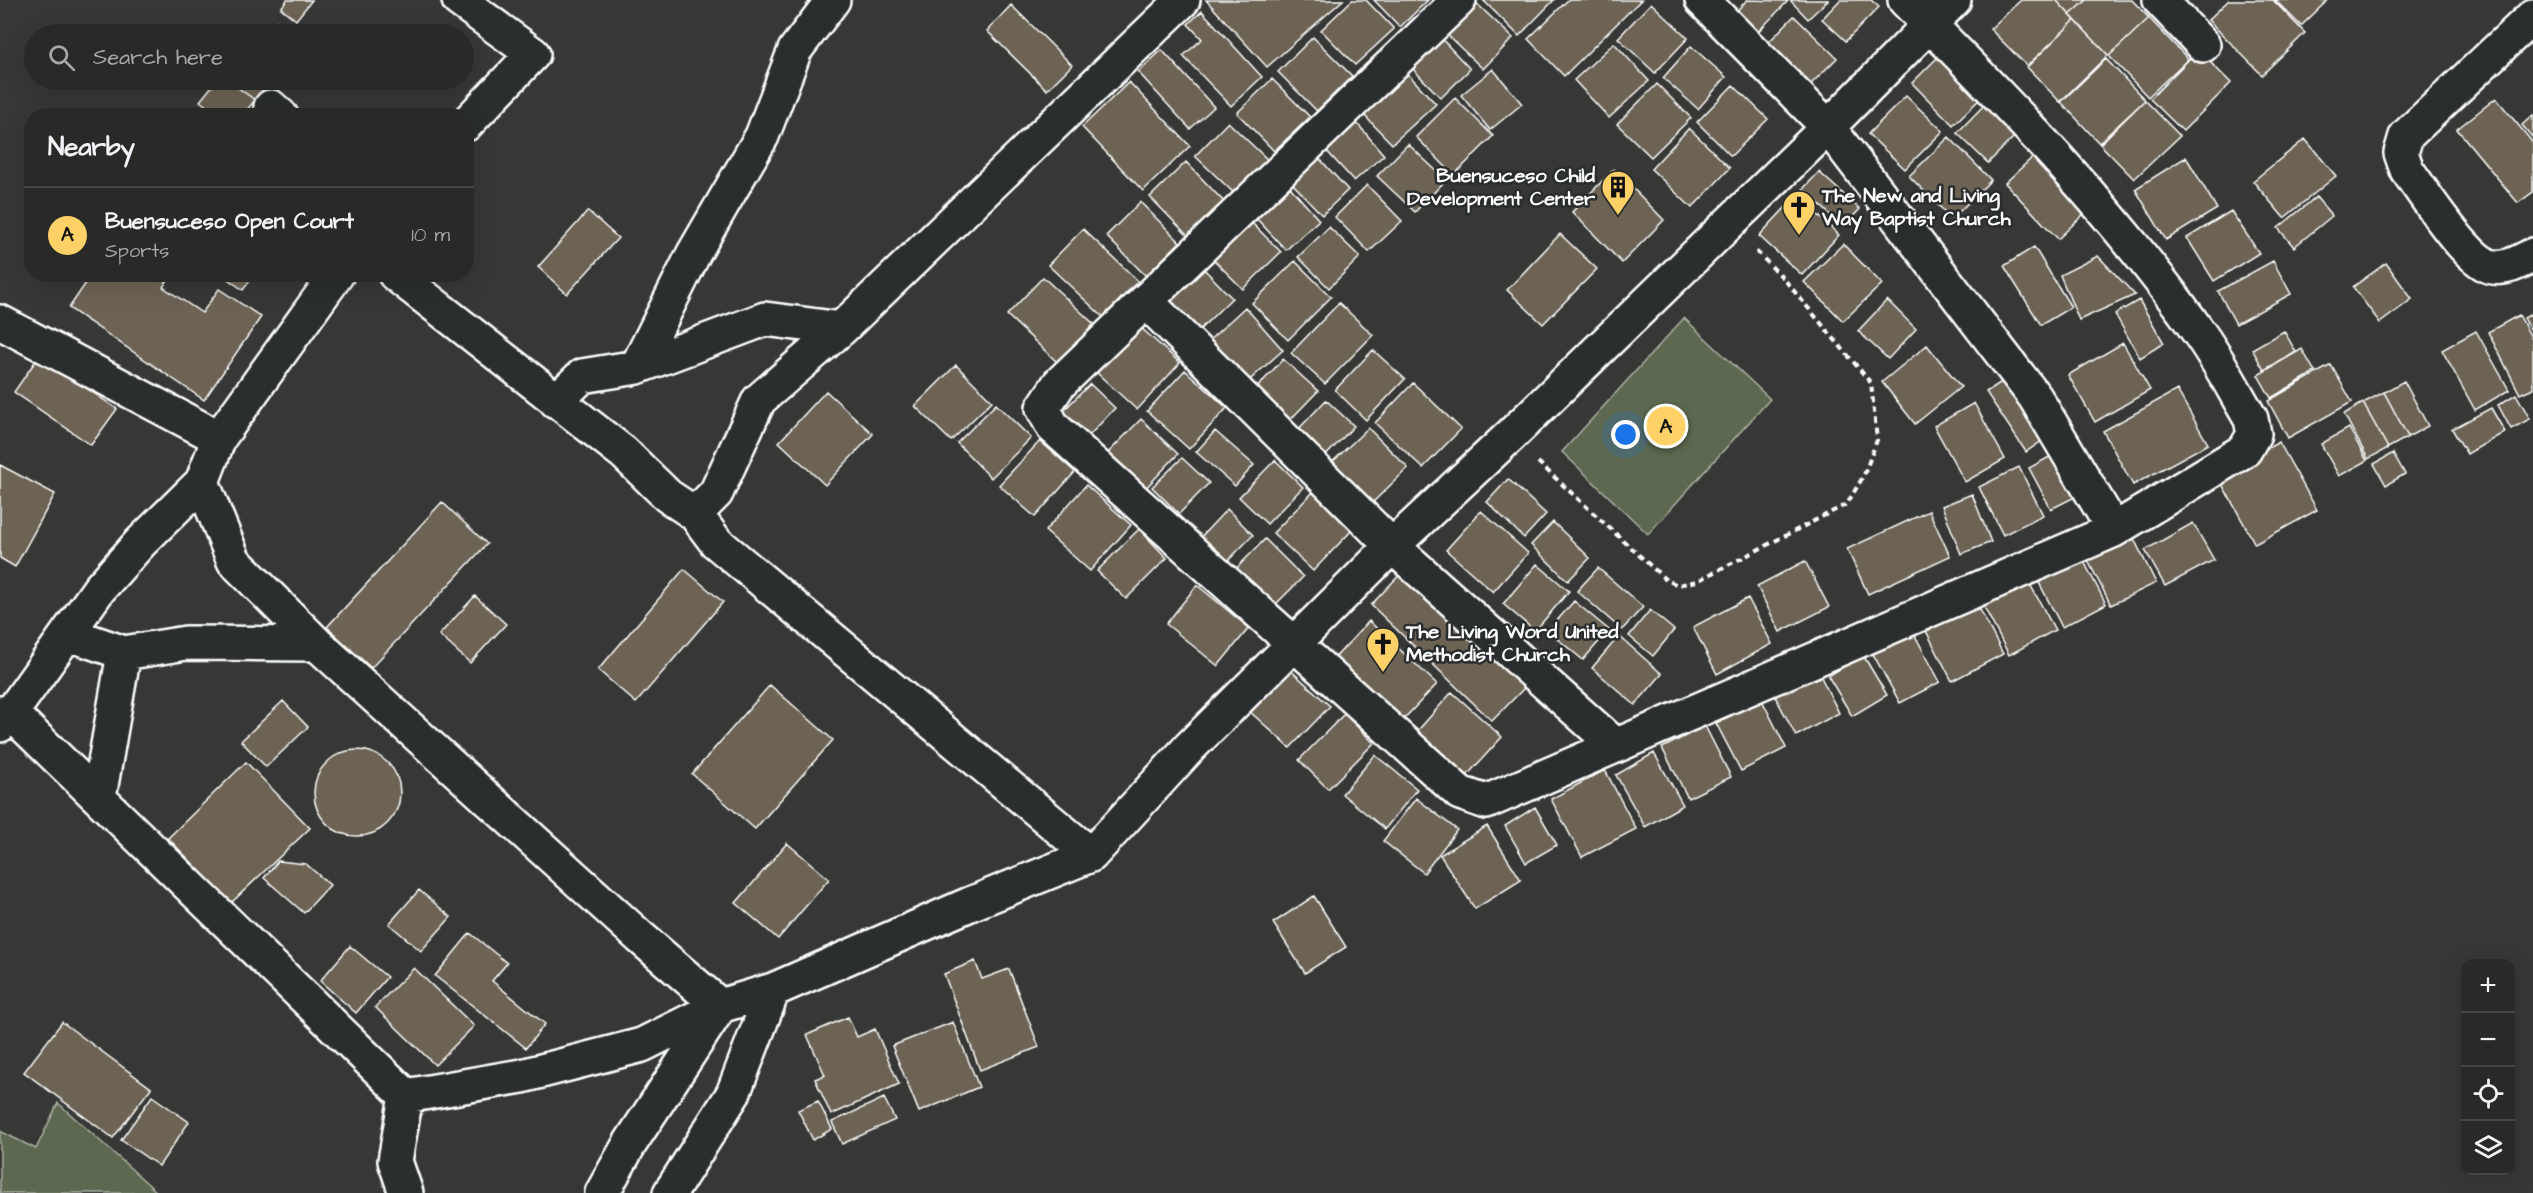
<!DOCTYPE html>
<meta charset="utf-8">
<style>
:root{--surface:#292a28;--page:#313230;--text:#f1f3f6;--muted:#a5a7a8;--line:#454645;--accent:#ffd166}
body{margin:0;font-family:"Architects Daughter",sans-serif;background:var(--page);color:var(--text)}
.controls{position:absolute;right:18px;bottom:18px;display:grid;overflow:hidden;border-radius:12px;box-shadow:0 6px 24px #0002}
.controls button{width:54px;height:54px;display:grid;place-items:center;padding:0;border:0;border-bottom:2px solid var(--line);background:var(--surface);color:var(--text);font:30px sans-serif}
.you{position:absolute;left:1626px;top:435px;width:21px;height:21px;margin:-15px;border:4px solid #fff;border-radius:50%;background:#1a73e8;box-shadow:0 0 0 9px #1a73e833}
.badge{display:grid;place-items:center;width:39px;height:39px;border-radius:50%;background:var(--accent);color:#111;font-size:20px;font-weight:700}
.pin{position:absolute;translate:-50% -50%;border:3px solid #fff;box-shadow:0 2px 6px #0006}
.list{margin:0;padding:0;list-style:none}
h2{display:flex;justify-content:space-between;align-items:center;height:78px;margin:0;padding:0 24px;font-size:26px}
h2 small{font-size:20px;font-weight:400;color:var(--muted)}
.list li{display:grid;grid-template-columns:39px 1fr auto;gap:18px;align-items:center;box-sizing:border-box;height:96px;padding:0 24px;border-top:2px solid var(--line)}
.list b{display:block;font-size:22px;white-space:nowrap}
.list p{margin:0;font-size:20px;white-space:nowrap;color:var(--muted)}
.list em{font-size:20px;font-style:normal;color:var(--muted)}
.icon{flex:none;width:33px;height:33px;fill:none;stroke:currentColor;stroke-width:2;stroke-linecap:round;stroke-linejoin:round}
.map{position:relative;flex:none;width:2533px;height:1193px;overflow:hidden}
.search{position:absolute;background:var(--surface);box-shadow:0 6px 24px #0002;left:24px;top:24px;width:450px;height:66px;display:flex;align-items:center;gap:15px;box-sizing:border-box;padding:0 21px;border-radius:33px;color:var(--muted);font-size:22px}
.panel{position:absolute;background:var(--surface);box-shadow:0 6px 24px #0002;left:24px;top:108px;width:450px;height:174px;border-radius:24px}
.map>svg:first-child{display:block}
</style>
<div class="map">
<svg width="2533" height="1193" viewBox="0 0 2533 1193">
<rect width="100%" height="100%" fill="#373836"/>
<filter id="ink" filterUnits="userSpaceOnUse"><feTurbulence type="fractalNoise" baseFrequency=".0167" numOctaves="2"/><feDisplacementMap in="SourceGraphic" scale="12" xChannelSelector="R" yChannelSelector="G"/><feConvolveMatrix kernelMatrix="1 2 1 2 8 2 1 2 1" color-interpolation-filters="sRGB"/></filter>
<g filter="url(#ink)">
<!-- green -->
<path fill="#5c674f" stroke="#aeb3a7" stroke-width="1.5" d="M1684,318L1770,399L1648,534L1562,452Z
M58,1103L158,1193H0V1131L36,1149Z"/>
<!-- building -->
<path fill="#6c6454" stroke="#fff" stroke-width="1.5" d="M287,0H312L296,20L281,8Z
M1206,0H1343L1267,67Z
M1352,0H1366L1394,29L1355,65L1321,30Z
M1374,0H1428L1400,27Z
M1473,0L1513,38L1483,69L1442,30Z
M1483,0H1554L1519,36Z
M1568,0H1641L1564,76L1528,39Z
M1747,0L1788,1L1746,44L1725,23Z
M1790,0H1828L1808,19Z
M1840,0H1871L1879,7L1846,41L1822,19Z
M2021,0H2056L2075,20L2027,66L1990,29Z
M2056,0H2087L2070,15Z
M2087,0H2132L2149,18L2109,56L2070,15Z
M2229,0H2273L2305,33L2262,75L2208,20Z
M2275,0H2328L2301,26Z
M1651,3L1688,38L1655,73L1618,38Z
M1011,5L1072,65L1047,90L987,31Z
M1202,11L1262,77L1231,106L1183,56L1202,39L1188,24Z
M1794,16L1837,58L1803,92L1760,51Z
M2149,18L2188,59L2148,97L2109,56Z
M2075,20L2108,55L2060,102L2027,67Z
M277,21L295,34H266Z
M1439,36L1470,69L1441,98L1409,65Z
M1313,37L1352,76L1317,111L1278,72Z
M1614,43L1649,81L1609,118L1574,80Z
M1691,46L1726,77L1698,109L1663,78Z
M1162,50L1214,107L1190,129L1138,72Z
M2198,50L2231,83L2183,131L2150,99Z
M1941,54L1982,97L1953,125L1912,83Z
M2106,59L2145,100L2099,143L2061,102Z
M1493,69L1522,104L1490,130L1461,95Z
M1406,72L1436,104L1392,144L1363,114Z
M1272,79L1310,117L1274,151L1237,113Z
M217,80H227L255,100L242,116H219L200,101Z
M231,80H270L255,100L230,82Z
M1129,82L1190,146L1143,191L1082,127Z
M1657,84L1691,118L1651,157L1617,124Z
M1733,85L1768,119L1731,156L1697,122Z
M1906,96L1943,131L1905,169L1868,134Z
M1455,98L1493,136L1454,175L1416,137Z
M2496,98L2533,143V192L2518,203L2457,129Z
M2145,100L2180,136L2134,179L2100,144Z
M1988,101L2019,132L1988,163L1957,133Z
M2533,115V138L2522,125Z
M1228,122L1269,161L1236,195L1195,156Z
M1356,122L1384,155L1354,181L1325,149Z
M1689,128L1730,168L1692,208L1651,169Z
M1949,137L1991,180L1952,219L1909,176Z
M2305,139L2336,176L2284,218L2253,181Z
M1408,144L1446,180L1415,212L1377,176Z
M2035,155L2087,211L2058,239L2005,183Z
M2186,157L2217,209L2166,240L2135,189Z
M1319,158L1348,190L1322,215L1292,183Z
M1186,162L1226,204L1190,238L1150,197Z
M1614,169L1664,220L1622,263L1572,212Z
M1819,172L1860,209L1843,227L1803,189Z
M1367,185L1402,221L1369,252L1335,217Z
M1290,187L1319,220L1286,250L1255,217Z
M1797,195L1839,235L1802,275L1759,236Z
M2316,197L2332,216L2294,247L2278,228Z
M1140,202L1180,242L1146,276L1106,236Z
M588,211L618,238L567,294L538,267Z
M2231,211L2259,253L2214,281L2187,238Z
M1249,220L1281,252L1243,289L1211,257Z
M1329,227L1360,257L1329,288L1298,257Z
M1083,229L1138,281L1103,317L1048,265Z
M1560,234L1597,269L1543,324L1507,290Z
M1843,244L1882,284L1843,321L1804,282Z
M2034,247L2071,307L2041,325L2004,266Z
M2098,256L2135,295L2079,320L2060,275Z
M1295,261L1331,297L1288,340L1252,303Z
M2273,261L2291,294L2236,324L2218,291Z
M2386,263L2412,299L2380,323L2353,287Z
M1201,266L1232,298L1190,339L1158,307Z
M92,274H172L163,287L202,313L219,289L261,317L204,400L69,308Z
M221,274H255L243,290Z
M1043,277L1094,324L1058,363L1007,315Z
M1887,300L1916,329L1888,359L1858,331Z
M2139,300L2164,343L2140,358L2115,314Z
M1339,303L1373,335L1325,384L1291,353Z
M1245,307L1283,350L1242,387L1204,345Z
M2533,313V334L2524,318Z
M2519,315L2533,341V388L2520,394L2488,332Z
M1139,326L1180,363L1137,410L1097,373Z
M2284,331L2296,352L2264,370L2252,349Z
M2476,331L2509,390L2475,410L2442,350Z
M2123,343L2150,390L2095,422L2068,375Z
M1927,345L1961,387L1915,424L1882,382Z
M2302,349L2315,372L2271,398L2258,375Z
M1373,350L1405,379L1366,420L1335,390Z
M39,356L117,409L91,445L14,392Z
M1283,359L1318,391L1289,421L1255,390Z
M956,365L992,401L951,441L915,406Z
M2331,365L2352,402L2288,438L2268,401Z
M1185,370L1227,408L1189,449L1147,411Z
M2006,379L2046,438L2026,452L1986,392Z
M2404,381L2428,426L2408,437L2384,392Z
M1413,383L1461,429L1423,468L1375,423Z
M1090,384L1115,408L1086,439L1060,414Z
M2177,390L2208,444L2133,485L2103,431Z
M826,391L873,434L825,485L779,442Z
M2384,392L2408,437L2388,448L2363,403Z
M2516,394L2530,419L2511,429L2498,405Z
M1326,400L1354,426L1319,463L1291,437Z
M1974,403L2005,459L1965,482L1934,426Z
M2363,403L2388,448L2368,459L2344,414Z
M996,404L1031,438L991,478L957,443Z
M2491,408L2505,432L2467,454L2452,429Z
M1141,419L1178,454L1143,491L1106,455Z
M1368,428L1408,468L1366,509L1326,468Z
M2349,428L2367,461L2339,476L2321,444Z
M1215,431L1254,465L1235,486L1196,452Z
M1040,441L1075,472L1035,517L999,485Z
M2279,442L2317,510L2255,544L2217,475Z
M2393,453L2405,474L2386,485L2374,464Z
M2053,455L2075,497L2051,509L2029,468Z
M1182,458L1209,483L1179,514L1152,487Z
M1275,460L1303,487L1267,524L1239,497Z
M0,465L55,494L15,567L0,558Z
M2019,467L2043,515L2003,535L1979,487Z
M1508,479L1546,514L1524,538L1487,502Z
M1086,485L1131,525L1090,571L1045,531Z
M1317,488L1356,526L1313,571L1273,533Z
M1972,494L1991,542L1961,554L1942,506Z
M442,502L487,544L371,668L327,627Z
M1227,509L1253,535L1223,566L1197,541Z
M1481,511L1528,553L1493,592L1446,550Z
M1929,511L1950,556L1868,594L1847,549Z
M1553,522L1590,558L1568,581L1531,545Z
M2193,523L2214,560L2165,586L2145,550Z
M1139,529L1167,558L1126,599L1097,571Z
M2129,529L2156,583L2111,605L2083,551Z
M1265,539L1303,577L1267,613L1229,576Z
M2078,550L2106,604L2062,627L2034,573Z
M1805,561L1829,607L1780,632L1757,586Z
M1537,564L1569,591L1535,631L1503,604Z
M1407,567L1529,683L1492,721L1371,605Z
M1598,568L1643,607L1622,630L1577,591Z
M684,569L723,602L636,703L598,670Z
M2025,575L2055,630L2009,655L1980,599Z
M1197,585L1249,628L1218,666L1166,624Z
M475,596L506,624L470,663L439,635Z
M1748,598L1772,644L1717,674L1693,627Z
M1975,600L2003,654L1952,681L1924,627Z
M1574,601L1609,630L1583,660L1548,631Z
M1650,610L1674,630L1653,656L1629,636Z
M1369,621L1437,684L1398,725L1330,663Z
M1913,632L1940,682L1900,703L1873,654Z
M1619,636L1662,674L1635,705L1592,668Z
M1863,655L1887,695L1852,716L1828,676Z
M1287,667L1330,706L1290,748L1248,710Z
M1819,673L1839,713L1796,736L1775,696Z
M770,685L833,740L755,829L692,774Z
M1452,692L1502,737L1462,781L1413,736Z
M1762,700L1786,748L1741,771L1716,723Z
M283,701L308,727L266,767L241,741Z
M1344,714L1374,743L1328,789L1299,760Z
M1705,726L1731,777L1688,798L1662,748Z
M314 793a43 43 0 1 1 86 0a43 43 0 1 1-86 0Z
M1654,753L1683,805L1645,827L1616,775Z
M1375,755L1417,789L1385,829L1342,794Z
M246,762L310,828L231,903L168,838Z
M1605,770L1636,829L1582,857L1551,799Z
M1416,798L1457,830L1424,873L1383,841Z
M1535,807L1557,845L1526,863L1505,826Z
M1487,826L1521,880L1475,909L1440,855Z
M787,843L829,879L778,939L736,903Z
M278,861L306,864L330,885L304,913L264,878Z
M419,890L451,917L421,951L389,924Z
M1314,896L1346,947L1305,973L1273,923Z
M470,933L507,963L492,981L545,1024L526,1048L435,976Z
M350,946L387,977L356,1013L320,981Z
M975,961L982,979L1009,969L1039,1047L980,1070L944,974Z
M414,968L474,1026L435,1065L375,1007Z
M848,1017L857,1037L875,1029L899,1084L831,1115L815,1079L825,1075L807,1035Z
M62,1022L151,1088L113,1138L24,1072Z
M953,1022L979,1087L919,1112L892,1046Z
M152,1096L189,1122L159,1166L121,1140Z
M884,1098L895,1120L842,1144L832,1122Z
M818,1101L832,1129L813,1140L798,1110Z"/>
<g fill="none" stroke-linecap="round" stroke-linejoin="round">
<defs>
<path id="minor" d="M459,0L533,54L466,124
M1459,0L1059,384L1043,408L1053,427L1460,793L1486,802L2114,530L2245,450L2254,434L2251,419C2235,392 2220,363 2202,337C2116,214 2010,105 1905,0
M1702,0L1828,127L2035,397L2114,530
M2160,0L2203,45
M2533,16L2406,136L2401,153L2407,170C2424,193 2464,257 2489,266C2504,271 2520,262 2533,255
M271,107L281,116
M337,274L219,438L202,482L234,561L317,644L640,937L720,1006L642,1045L522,1076L406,1096L395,1161L406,1193
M395,274L624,453L668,496L695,514L716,542L1091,855
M1147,302L1392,546L1615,745
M0,322L219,438
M637,367L694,253L762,136L795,50L833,0
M556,401L582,376L637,367L765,319L841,329
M695,514L716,493L759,400L841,329L1183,0
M69,634L124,653L186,643L317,644
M0,713H11L406,1096
M0,725L11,713L99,589L140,543L202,482
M99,797L124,653
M602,1193L629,1145L720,1006L773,990L970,904L1091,855L1190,747L1392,546L1510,436L1828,127L1954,0
M670,1193L733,1094L773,990"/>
</defs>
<!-- minor casing -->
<use href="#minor" stroke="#fff" stroke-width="38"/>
<!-- path -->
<path stroke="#fff" stroke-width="4" stroke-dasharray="6 4.5" stroke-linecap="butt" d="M1538,462L1666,580L1678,585L1697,581L1847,504L1864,475L1877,440L1871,383L1784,279L1755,250"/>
<!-- minor -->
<use href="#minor" stroke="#2a2d2e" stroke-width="33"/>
</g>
</g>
<!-- icons -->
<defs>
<symbol id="building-pin" viewBox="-11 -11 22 30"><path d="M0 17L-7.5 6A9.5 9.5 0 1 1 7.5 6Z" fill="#ffd166" stroke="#2a2d2e"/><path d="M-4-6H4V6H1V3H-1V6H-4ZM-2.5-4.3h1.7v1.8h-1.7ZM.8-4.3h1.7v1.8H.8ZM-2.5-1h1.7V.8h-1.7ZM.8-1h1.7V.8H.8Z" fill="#111"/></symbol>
<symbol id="church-pin" viewBox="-11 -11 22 30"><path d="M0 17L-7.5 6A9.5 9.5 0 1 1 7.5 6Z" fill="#ffd166" stroke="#2a2d2e"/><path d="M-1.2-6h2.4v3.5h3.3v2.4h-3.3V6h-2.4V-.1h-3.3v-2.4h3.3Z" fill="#111"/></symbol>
</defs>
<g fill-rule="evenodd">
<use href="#building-pin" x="1599" y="168" width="38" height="52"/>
<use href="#church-pin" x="1780" y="188" width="38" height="52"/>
<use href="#church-pin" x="1364" y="625" width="38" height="52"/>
</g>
<g text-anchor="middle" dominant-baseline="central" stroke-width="5" stroke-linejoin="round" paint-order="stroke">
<!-- poi labels -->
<g font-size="20" font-weight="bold" fill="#fff" stroke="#2a2d2e" text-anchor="start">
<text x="1595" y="176" text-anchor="end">Buensuceso Child<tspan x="1595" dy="23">Development Center</tspan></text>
<text x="1822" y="196">The New and Living<tspan x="1822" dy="23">Way Baptist Church</tspan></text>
<text x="1406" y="632">The Living Word United<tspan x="1406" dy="23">Methodist Church</tspan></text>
</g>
</g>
</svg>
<div class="controls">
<button>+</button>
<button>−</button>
<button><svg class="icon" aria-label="locate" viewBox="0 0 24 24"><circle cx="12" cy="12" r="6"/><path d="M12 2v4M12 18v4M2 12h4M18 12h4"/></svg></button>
<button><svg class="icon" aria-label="layers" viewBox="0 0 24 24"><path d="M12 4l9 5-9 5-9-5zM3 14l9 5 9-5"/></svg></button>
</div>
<div class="you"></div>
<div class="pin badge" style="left:1666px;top:426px">A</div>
<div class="search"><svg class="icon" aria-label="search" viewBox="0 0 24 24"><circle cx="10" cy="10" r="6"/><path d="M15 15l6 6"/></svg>Search here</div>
<section class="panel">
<h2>Nearby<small></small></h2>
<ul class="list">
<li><span class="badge">A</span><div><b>Buensuceso Open Court</b><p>Sports</p></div><em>10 m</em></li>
</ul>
</section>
</div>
